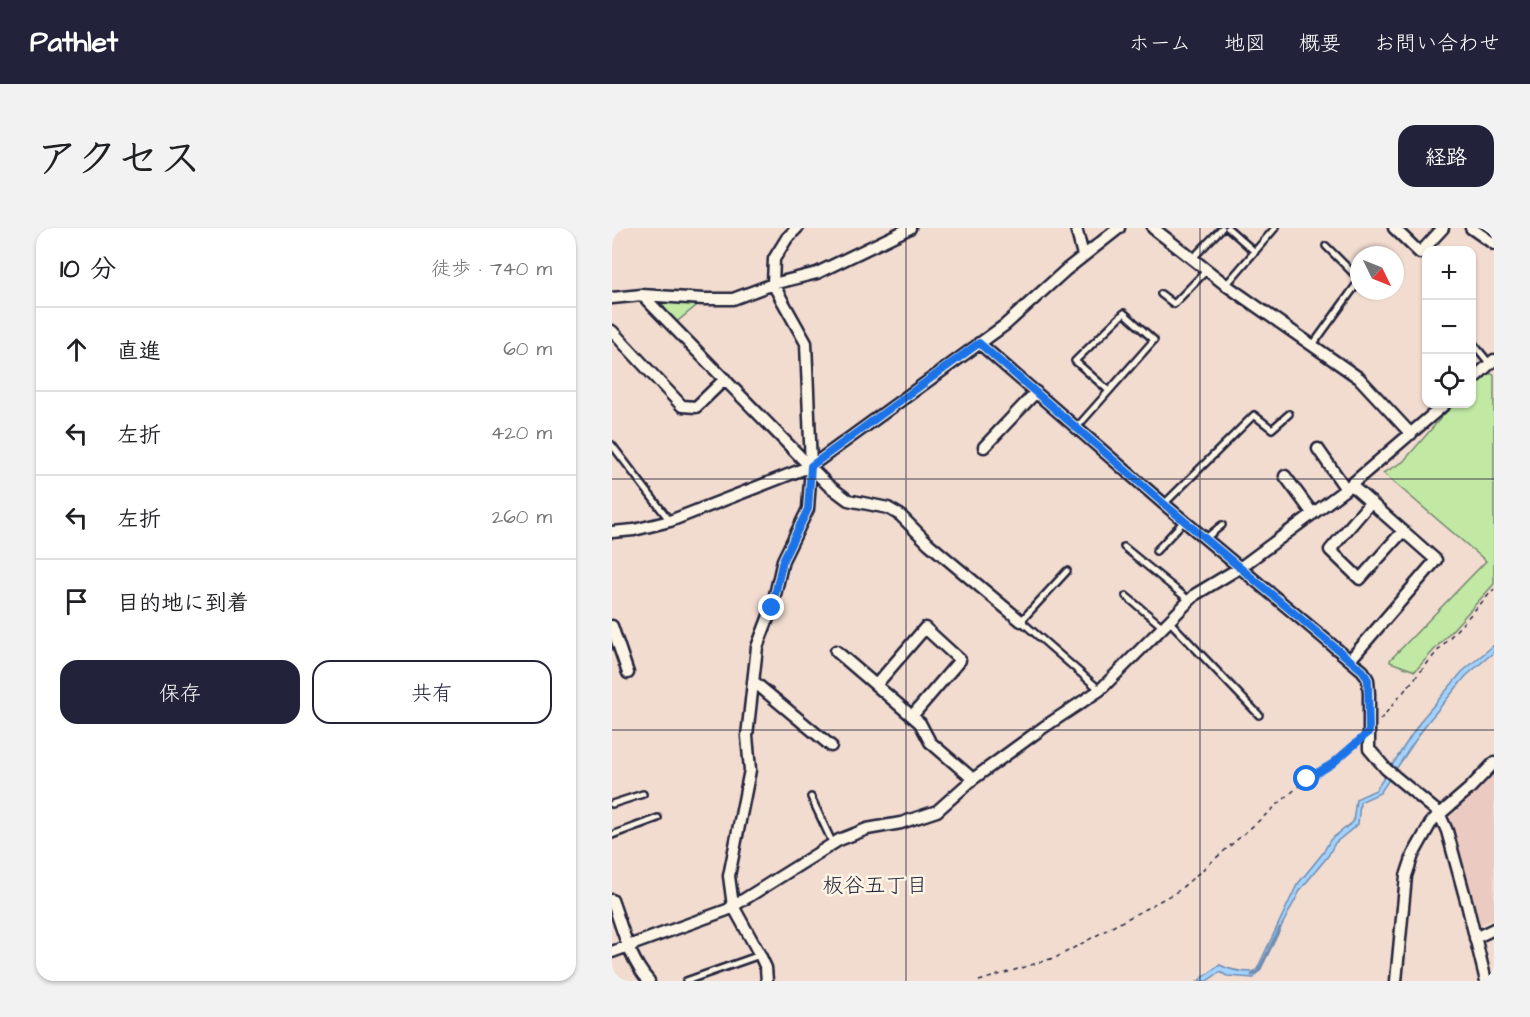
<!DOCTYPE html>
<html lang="ja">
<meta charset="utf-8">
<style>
:root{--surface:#fff;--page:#f2f2f2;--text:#202124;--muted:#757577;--line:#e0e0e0;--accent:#22223b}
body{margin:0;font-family:"Architects Daughter","Klee One",sans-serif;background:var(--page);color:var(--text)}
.controls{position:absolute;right:18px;top:18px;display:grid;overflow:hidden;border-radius:12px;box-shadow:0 2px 4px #0004}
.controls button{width:54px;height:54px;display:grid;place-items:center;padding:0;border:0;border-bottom:2px solid var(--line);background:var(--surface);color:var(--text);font:30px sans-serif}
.compass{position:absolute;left:738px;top:18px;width:54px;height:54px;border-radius:50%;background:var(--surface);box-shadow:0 2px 4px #0004;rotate:133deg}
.stop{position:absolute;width:18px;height:18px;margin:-14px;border:4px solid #1a73e8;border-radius:50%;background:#fff}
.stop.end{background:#1a73e8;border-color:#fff;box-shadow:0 2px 6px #0008}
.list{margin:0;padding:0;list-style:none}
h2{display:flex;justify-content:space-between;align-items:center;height:78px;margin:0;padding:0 24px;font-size:26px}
h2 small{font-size:20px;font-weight:400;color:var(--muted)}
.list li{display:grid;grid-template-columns:39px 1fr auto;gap:18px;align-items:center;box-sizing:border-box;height:84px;padding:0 24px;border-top:2px solid var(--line)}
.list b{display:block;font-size:22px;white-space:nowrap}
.list em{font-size:20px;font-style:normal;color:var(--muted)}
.actions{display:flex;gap:12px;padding:18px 24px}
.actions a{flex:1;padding:14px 0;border:2px solid var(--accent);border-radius:18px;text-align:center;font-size:21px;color:var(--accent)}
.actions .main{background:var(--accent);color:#fff}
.icon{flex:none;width:33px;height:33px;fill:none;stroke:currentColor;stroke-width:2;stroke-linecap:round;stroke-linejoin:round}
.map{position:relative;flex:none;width:882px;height:753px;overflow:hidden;border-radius:18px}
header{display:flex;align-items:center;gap:36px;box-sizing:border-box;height:84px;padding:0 30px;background:var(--accent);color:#fff}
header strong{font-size:28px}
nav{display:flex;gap:33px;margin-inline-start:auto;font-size:21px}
.intro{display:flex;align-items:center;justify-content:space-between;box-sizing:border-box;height:144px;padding:0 36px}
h1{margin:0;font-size:42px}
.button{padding:15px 27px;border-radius:18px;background:var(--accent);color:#fff;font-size:21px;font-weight:700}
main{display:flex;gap:36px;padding:0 36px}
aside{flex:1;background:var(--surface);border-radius:18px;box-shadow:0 2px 4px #0004}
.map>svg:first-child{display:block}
</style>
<header>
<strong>Pathlet</strong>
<nav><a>ホーム</a><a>地図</a><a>概要</a><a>お問い合わせ</a></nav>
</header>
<div class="intro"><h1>アクセス</h1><a class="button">経路</a></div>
<main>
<aside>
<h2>10 分<small>徒歩 · 740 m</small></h2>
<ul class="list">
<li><svg class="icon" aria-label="ahead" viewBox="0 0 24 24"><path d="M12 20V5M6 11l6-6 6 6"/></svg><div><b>直進</b></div><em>60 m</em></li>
<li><svg class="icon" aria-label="left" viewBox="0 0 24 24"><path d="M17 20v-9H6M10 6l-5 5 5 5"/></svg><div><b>左折</b></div><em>420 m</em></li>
<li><svg class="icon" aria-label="left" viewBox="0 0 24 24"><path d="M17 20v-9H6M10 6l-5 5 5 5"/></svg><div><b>左折</b></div><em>260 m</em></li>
<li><svg class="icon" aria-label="arrive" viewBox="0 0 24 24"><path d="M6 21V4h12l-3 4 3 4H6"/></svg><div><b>目的地に到着</b></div></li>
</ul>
<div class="actions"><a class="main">保存</a><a>共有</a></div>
</aside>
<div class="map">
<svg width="882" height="753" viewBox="0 0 882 753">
<rect width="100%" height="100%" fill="#f2dcd0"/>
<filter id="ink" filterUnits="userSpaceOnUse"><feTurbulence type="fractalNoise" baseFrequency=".0167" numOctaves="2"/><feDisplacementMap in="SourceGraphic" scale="12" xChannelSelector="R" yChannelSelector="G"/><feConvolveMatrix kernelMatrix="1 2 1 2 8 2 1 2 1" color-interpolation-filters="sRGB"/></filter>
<g filter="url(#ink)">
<!-- built -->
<path fill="#ebcac2" d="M882,546V691L868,696L837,590Z"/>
<!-- green -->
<path fill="#c1e9a4" stroke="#728670" stroke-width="1.5" d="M45,67L89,74L62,96Z
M877,145L882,147V356L803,443L778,434V432L874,333L771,245L791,234L841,176H860V157Z"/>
<!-- water -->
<path fill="#a2d3fe" stroke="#6f8cb0" stroke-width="1.5" d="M882,417V424L854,448L815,495L768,565L748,574L746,596L723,615L716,628L689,661L642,750L615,748L608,744L595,753H586L608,737C619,743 629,744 641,744L645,741L685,657L711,625L718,612L741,594L744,571L764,562L810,491L850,444Z"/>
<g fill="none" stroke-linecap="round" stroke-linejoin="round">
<!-- stream -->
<path stroke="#6f8cb0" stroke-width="3" d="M640,747L647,743L668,700"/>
<defs>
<path id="lane" d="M616,0L643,24
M714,18L747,51
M580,31L610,0
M614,57L663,0
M549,66L562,76L595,42
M860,114L878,136
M700,118L747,53
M465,199L497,163L463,133L512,85L542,112L497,163
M0,217L58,293
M552,276L642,187L660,201L677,186
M594,310L610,297
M512,319L578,373
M544,323L573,292
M455,343L409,393L488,462
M514,368L551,399
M558,394L647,487
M199,569L221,616
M0,576L31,566
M0,607L46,590
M74,753L148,727"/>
<path id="street" d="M464,0L471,27
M541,0L614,57L747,150L799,206
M782,0L808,25L831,0
M859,0L882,16
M30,67L216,257L236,272L276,280L288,287L317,316L409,393
M0,70L30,67L92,71H121L161,56L205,45L298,0
M0,103L70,178L84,179L113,151
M367,115L552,276L751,443L756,452L757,466V521L774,541L827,585L835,603L855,676L874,753
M860,152L882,132
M372,219L424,164
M706,221L734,261
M673,248L701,286
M759,274L718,322L748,351L791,303
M0,304L22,302L58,293L199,238L393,97L455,41L507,0
M0,398L16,445
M224,423L308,495L318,514L361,551
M738,432L824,332L739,257
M141,453L219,518
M264,457L313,400L348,432L300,488
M0,672C10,699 17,731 37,753
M863,710L882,701
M0,724L115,682L227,612L255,601L289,595L325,583L361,551L432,499L488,462L584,366L629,339L734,261L833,176
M155,753L154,740L148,727L121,678L117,648L138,542L135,508L145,419L160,380L171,332L196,281L199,238L194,115L161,56L162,31L175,10L185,0
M784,753L794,648L801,627L820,593L857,561L882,535"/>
</defs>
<!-- lane casing -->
<use href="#lane" stroke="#22223b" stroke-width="10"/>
<!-- street casing -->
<use href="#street" stroke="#22223b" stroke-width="15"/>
<!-- path -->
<path stroke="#22223b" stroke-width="1.5" stroke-dasharray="4.5 4.5" stroke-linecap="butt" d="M768,492L829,419L882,361
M367,753L445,729L566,663L695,551L720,536L748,513"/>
<!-- lane -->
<use href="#lane" stroke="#fcf5e5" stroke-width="5"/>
<!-- street -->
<use href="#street" stroke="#fcf5e5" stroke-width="10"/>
</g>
</g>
<g fill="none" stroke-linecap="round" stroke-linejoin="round" filter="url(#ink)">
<!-- route -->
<path stroke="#1a73e8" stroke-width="8" d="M160,380L171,332L196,281L199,238L367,115L552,276L751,443L756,452L757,504L720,536L695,551"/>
</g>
<!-- grid -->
<path fill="none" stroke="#22223b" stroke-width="1.5" stroke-opacity="0.55" d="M294,0V753M588,0V753M0,251H882M0,502H882"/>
<g text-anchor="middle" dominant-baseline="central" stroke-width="5" stroke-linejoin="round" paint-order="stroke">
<!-- neighbourhood labels -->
<g font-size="21" fill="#22223b" stroke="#fcf5e5">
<text x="263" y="657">板谷五丁目</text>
</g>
</g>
</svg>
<div class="controls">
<button>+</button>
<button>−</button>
<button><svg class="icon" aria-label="locate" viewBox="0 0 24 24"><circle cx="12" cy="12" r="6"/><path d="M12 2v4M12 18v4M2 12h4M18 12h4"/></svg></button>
</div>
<svg class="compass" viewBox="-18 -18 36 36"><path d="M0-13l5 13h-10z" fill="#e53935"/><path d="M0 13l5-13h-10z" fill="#757577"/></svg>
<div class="stop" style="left:695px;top:551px"></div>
<div class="stop end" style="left:160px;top:380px"></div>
</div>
</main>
